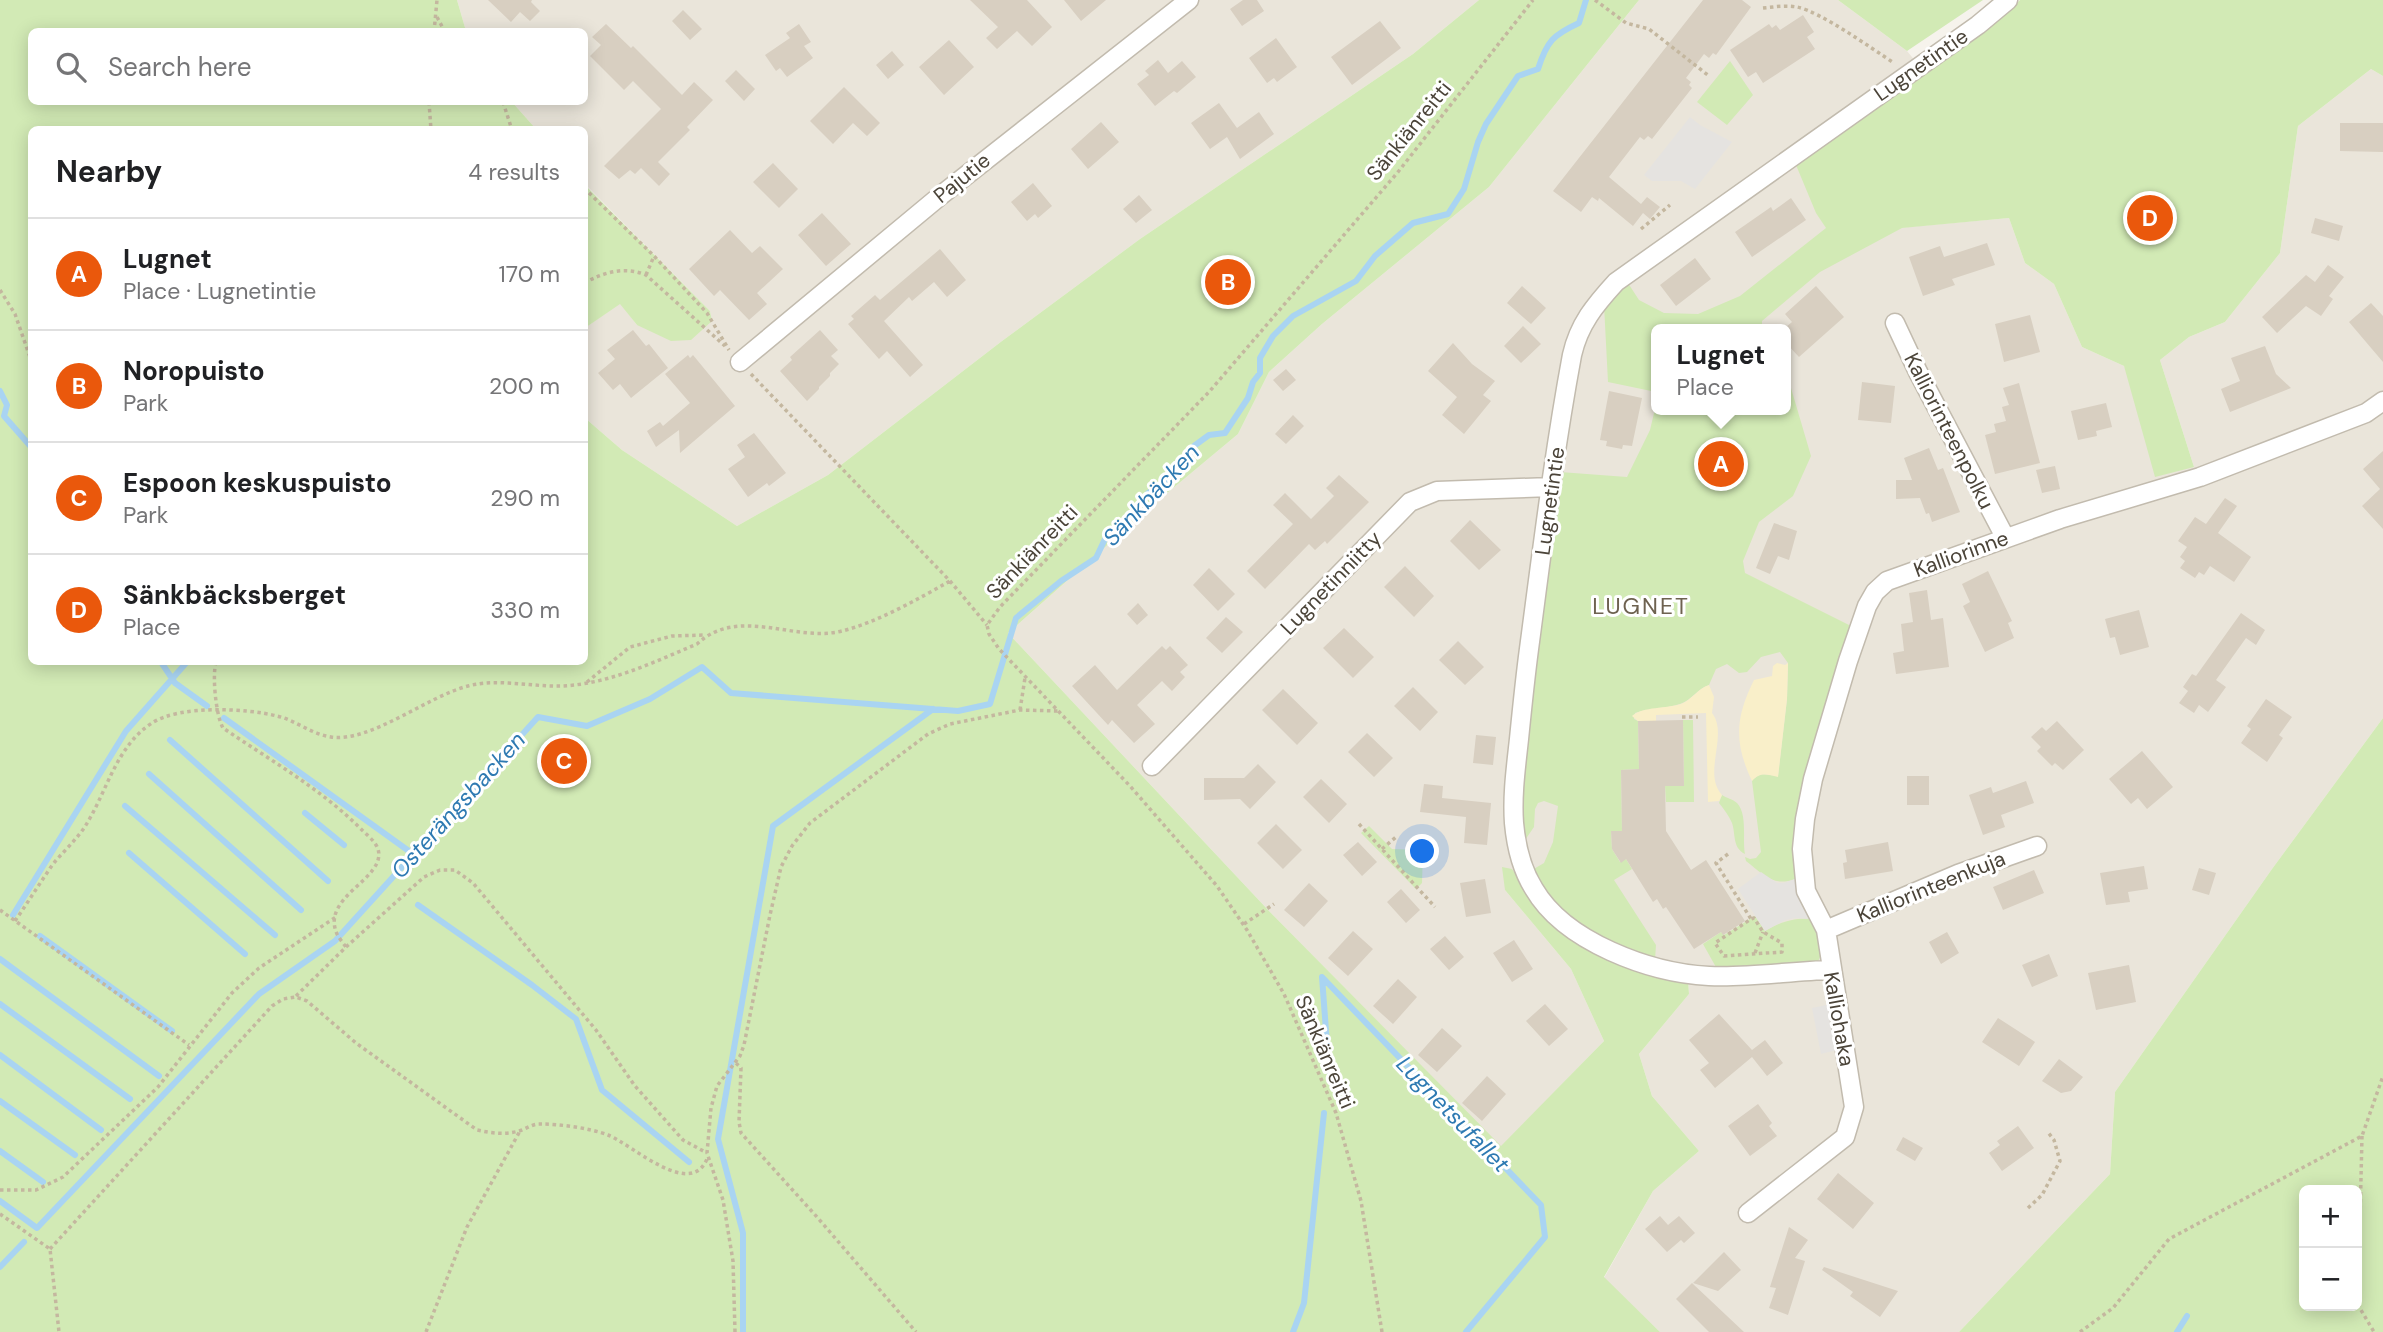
<!DOCTYPE html>
<meta charset="utf-8">
<style>
:root{--surface:#fff;--page:#f6f6f6;--text:#202124;--muted:#757577;--line:#e0e0e0;--accent:#ea580c}
body{margin:0;font-family:"DM Sans",sans-serif;background:var(--page);color:var(--text)}
.controls{position:absolute;right:21px;bottom:21px;display:grid;overflow:hidden;border-radius:10px;box-shadow:0 4px 18px #0003}
.controls button{width:63px;height:63px;display:grid;place-items:center;padding:0;border:0;border-bottom:2px solid var(--line);background:var(--surface);color:var(--text);font:35px sans-serif}
.you{position:absolute;left:1423px;top:852px;width:24px;height:24px;margin:-18px;border:5px solid #fff;border-radius:50%;background:#1a73e8;box-shadow:0 0 0 10px #1a73e833}
.badge{display:grid;place-items:center;width:46px;height:46px;border-radius:50%;background:var(--accent);color:#fff;font-size:23px;font-weight:700}
.pin{position:absolute;translate:-50% -50%;border:4px solid #fff;box-shadow:0 2px 7px #0006}
.popup{position:absolute;left:1651px;top:324px;width:140px;height:91px;box-sizing:border-box;display:grid;place-content:center;border-radius:10px;background:var(--surface);filter:drop-shadow(0 2px 5px #0005);font-size:23px;white-space:nowrap;color:var(--muted)}
.popup b{font-size:26px;color:var(--text)}
.popup::after{content:'';position:absolute;left:50%;top:100%;margin-left:-14px;border:14px solid transparent;border-top-color:var(--surface)}
.list{margin:0;padding:0;list-style:none}
h2{display:flex;justify-content:space-between;align-items:center;height:91px;margin:0;padding:0 28px;font-size:30px}
h2 small{font-size:23px;font-weight:400;color:var(--muted)}
.list li{display:grid;grid-template-columns:46px 1fr auto;gap:21px;align-items:center;box-sizing:border-box;height:112px;padding:0 28px;border-top:2px solid var(--line)}
.list b{display:block;font-size:26px;white-space:nowrap}
.list p{margin:0;font-size:23px;white-space:nowrap;color:var(--muted)}
.list em{font-size:23px;font-style:normal;color:var(--muted)}
.icon{flex:none;width:38px;height:38px;fill:none;stroke:currentColor;stroke-width:2;stroke-linecap:round;stroke-linejoin:round}
.map{position:relative;flex:none;width:2383px;height:1332px;overflow:hidden}
.search{position:absolute;background:var(--surface);box-shadow:0 4px 18px #0003;left:28px;top:28px;width:560px;height:77px;display:flex;align-items:center;gap:18px;box-sizing:border-box;padding:0 24px;border-radius:10px;color:var(--muted);font-size:26px}
.panel{position:absolute;background:var(--surface);box-shadow:0 4px 18px #0003;left:28px;top:126px;width:560px;height:539px;border-radius:10px}
.map>svg:first-child{display:block}
</style>
<div class="map">
<svg width="2383" height="1332" viewBox="0 0 2383 1332">
<rect width="100%" height="100%" fill="#f6f3ec"/>
<!-- residential -->
<path fill="#eae5da" fill-rule="evenodd" d="M457,0H1479L1413,54L1140,239L1002,341L828,475L737,526L622,450L585,418V328L620,303L637,325L712,321L710,311L585,184L584,130L536,129L512,102H584V32L466,31Z
M1639,0H1838L1907,51L1925,73L1817,213L1830,234L2009,218L2025,263L2054,284L2082,347L2124,366L2194,467L2160,360L2189,337L2225,322L2280,253L2298,126L2371,69L2383,76V718L2272,869L2115,1092L2110,1174L1959,1332H1660L1604,1278L1653,1191L1699,1151L1652,1096L1639,1054L1689,994L1688,980L1631,969L1575,943L1546,917L1505,890L1571,969L1604,1041L1501,1147L1270,912L1008,633L1148,509L1238,434L1269,372L1322,324L1489,187ZM1656,329H1786V410H1656Z"/>
<!-- green -->
<path fill="#d2eab5" fill-rule="evenodd" d="M0,0H457L466,31L32,32V102H512L536,129L32,130V662H584L585,418L622,450L737,526L828,475L1002,341L1140,239L1413,54L1479,0H1639L1489,187L1322,324L1269,372L1238,434L1148,509L1008,633L1270,912L1501,1146L1604,1041L1571,969L1505,890L1502,867L1512,869L1546,917L1575,943L1631,969L1688,980L1689,994L1639,1054L1652,1096L1699,1151L1653,1191L1604,1277L1660,1332H0Z
M1838,0H1983L1907,51Z
M2020,0H2383V76L2371,69L2298,126L2280,253L2225,322L2189,337L2160,360L2194,467L2155,477L2124,366L2082,347L2054,284L2025,263L2009,218L1902,228L1820,272L1762,321V329H1656V392L1608,382L1604,305L1626,280L1639,300L1664,313L1698,314L1740,296L1826,228L1816,213L1796,165L2010,10Z
M1730,61L1753,95L1727,125L1697,102Z
M584,184L710,311L712,321L691,340L671,341L637,325L620,304L585,328Z
M1786,371L1811,456L1793,496L1759,522L1743,561L1745,573L1851,626L1798,847L1795,879C1773,887 1764,875 1746,861L1745,857L1750,859L1756,858L1761,852L1752,781C1760,771 1766,775 1778,776L1787,699L1788,663L1780,652L1761,657L1747,672L1739,673L1727,664L1716,669L1709,685C1697,689 1692,700 1680,704C1666,709 1649,708 1635,713L1634,719L1638,721L1639,769L1621,770L1622,831H1611L1612,849L1620,862L1626,859L1632,869L1614,880L1656,945L1655,960C1622,951 1582,933 1558,907C1548,896 1541,882 1532,870L1544,863L1553,842L1558,806L1544,801L1538,803L1535,809L1534,827L1523,843L1520,795L1553,518L1560,472L1627,477L1650,430L1656,405V410H1786Z
M2383,718V1332H1959L2110,1174L2115,1092L2272,869ZM2304,1190H2357V1306H2304Z
M1683,720H1693L1694,802H1666L1665,786H1684Z
M1722,795C1726,798 1733,799 1737,803C1748,815 1742,840 1745,854C1732,847 1736,835 1732,823C1729,816 1724,809 1719,803Z
M1369,826L1392,849L1423,850L1422,883L1416,889L1361,833Z
M1755,916L1765,931C1781,922 1792,918 1811,919C1816,935 1828,947 1817,963L1717,969L1703,944L1721,932L1724,935Z"/>
<!-- sand -->
<path fill="#f9efc9" d="M1777,663L1785,665L1788,663L1787,699L1778,777C1766,774 1760,772 1752,781C1734,743 1735,718 1754,680L1772,676L1773,666Z
M1709,685L1714,697L1712,713C1729,735 1702,773 1722,795L1719,801L1708,802L1706,713L1656,715V721H1638L1632,716C1644,706 1666,709 1681,704C1693,699 1697,689 1709,685Z"/>
<!-- parking -->
<path fill="#e5e3e0" d="M1690,117L1700,125L1732,142L1695,189L1681,181H1652L1644,175Z
M1761,872L1777,883H1784L1795,879L1811,919L1796,918L1785,920L1765,931L1738,889Z
M1831,1004L1841,1049L1821,1054L1812,1008Z"/>
<g fill="none" stroke-linecap="round" stroke-linejoin="round">
<!-- stream -->
<path stroke="#a9d4f2" stroke-width="6" d="M0,391L7,405L4,416L32,448
M161,662L175,683L207,706
M224,718L413,854
M170,740L328,881
M149,774L301,910
M125,806L275,935
M305,813L344,845
M129,853L245,954
M418,905L532,985L576,1019L602,1090L689,1162
M13,915L126,731L187,662
M40,936L172,1031
M0,959L159,1076
M0,1004L130,1099
M0,1055L101,1130
M1329,1071L1322,977L1541,1205L1545,1237L1466,1332
M0,1101L75,1155
M0,1151L43,1182
M0,1201L37,1228L259,994L335,941L538,717L587,726L650,699L702,667L731,693L958,711L990,704L1016,618L1061,581L1096,558L1105,539L1144,501L1148,493L1173,478L1194,449V446L1209,435L1225,433L1248,398L1253,382L1260,373V358L1273,336L1293,316L1356,281L1375,256L1413,223L1448,214L1464,189L1478,142L1486,124L1518,76L1538,69C1547,41 1553,35 1579,23L1586,0
M0,1267L24,1242
M743,1332V1233L718,1139L773,826L933,709
M1293,1332L1304,1303L1324,1113
M2177,1332L2187,1316"/>
</g>
<!-- building -->
<path fill="#d8cfc1" d="M488,0H532L531,2L540,11L530,21L520,12L511,22Z
M970,0H1027L1052,27L1032,46L1017,31L997,49L986,38L998,27Z
M1064,0H1106L1081,21Z
M1243,0H1257L1264,11L1242,26L1230,9Z
M1703,0H1742L1751,7L1716,55L1713,53L1709,58L1704,54L1686,78L1691,82L1689,85L1692,88L1652,139L1648,136L1644,140L1640,137L1609,177L1641,204L1647,197L1660,207L1650,219L1643,213L1633,226L1599,198L1598,201L1592,197L1581,212L1553,191Z
M683,10L702,29L690,40L672,21Z
M1803,15L1814,32L1807,37L1815,49L1763,83L1756,72L1748,77L1730,50L1769,24L1772,28L1776,25L1780,30Z
M1380,21L1401,48L1352,85L1331,57Z
M606,24L631,48L633,46L682,95L694,82L713,100L687,127L690,130L658,162L670,174L659,186L641,168L635,174L630,170L619,179L604,166L661,109L633,81L624,90L590,56L601,45L592,37Z
M799,24L811,42L804,46L813,58L787,77L780,68L776,71L765,55L790,38L786,33Z
M1276,38L1297,67L1277,82L1274,78L1267,83L1249,58Z
M949,40L974,67L944,95L919,67Z
M892,51L904,65L888,79L876,65Z
M1158,60L1168,73L1182,61L1196,77L1177,93L1174,91L1155,106L1137,84L1149,75L1145,71Z
M736,70L755,89L744,101L725,81Z
M844,87L880,123L867,136L853,123L833,144L810,121Z
M1219,103L1237,128L1259,112L1274,134L1240,159L1227,137L1210,149L1191,123Z
M1101,122L1119,142L1088,169L1071,149Z
M2340,123H2383V152L2340,151Z
M773,163L798,189L779,208L753,182Z
M1033,183L1052,206L1038,218L1035,214L1027,221L1011,202Z
M1139,195L1152,210L1136,223L1123,209Z
M1791,198L1806,220L1752,257L1735,232L1771,207L1773,211Z
M822,213L851,244L826,266L798,235Z
M2315,218L2343,226L2339,241L2311,233Z
M730,230L752,253L760,246L783,269L757,293L767,304L749,320L720,290L714,296L689,269Z
M1987,243L1995,265L1952,279L1955,285L1923,296L1909,257L1940,246L1944,257Z
M940,249L966,280L947,297L934,282L912,301L909,297L884,321L923,365L910,377L887,351L879,359L848,324L854,319L851,316L875,295L880,300Z
M1695,258L1711,279L1676,306L1660,285Z
M2328,265L2344,277L2329,296L2333,299L2321,316L2306,306L2277,333L2262,317L2306,275L2315,282Z
M1522,286L1546,308L1531,324L1507,303Z
M1816,286L1844,317L1799,357L1786,343V327L1792,322L1785,314Z
M2371,303L2383,316V362L2349,322Z
M2030,315L2040,352L2004,362L1995,324Z
M1523,326L1541,344L1521,363L1504,346Z
M633,330L646,346L649,344L668,368L631,398L620,384L613,390L598,373L615,359L607,350Z
M820,330L838,350L831,356L839,364L830,373V376L819,387V389L807,401L780,371L792,360L790,357Z
M1453,343L1472,364L1495,381L1483,395L1491,401L1464,434L1442,415L1457,397L1428,371Z
M2265,346L2276,374L2291,388L2230,412L2221,389L2240,381L2231,358Z
M688,355L690,358L693,355L735,406L680,453L679,430L656,447L647,431L660,422L663,426L690,403L665,374Z
M1286,369L1296,380L1283,391L1273,380Z
M1862,382L1895,386L1891,423L1858,420Z
M2019,383L2040,463L1995,474L1985,435L1996,432L1994,424L2006,421L2002,407L2009,405L2003,388Z
M1609,391L1642,398L1632,446L1623,445L1622,449L1606,446L1607,441L1600,440Z
M2106,403L2112,427L2096,431L2097,436L2078,440L2071,411Z
M1293,415L1304,426L1286,444L1275,434Z
M754,433L786,473L769,486L767,483L748,497L728,469L745,457L737,445Z
M1929,448L1938,470L1943,468L1960,512L1932,522L1929,513L1926,514L1920,498L1896,499V480H1912L1904,458Z
M2383,451V529L2362,506L2380,489L2363,469Z
M2055,466L2060,489L2042,493L2036,470Z
M1339,475L1369,502L1327,544L1325,541L1315,550L1309,544L1265,589L1247,571L1293,524L1273,505L1285,493L1311,519L1334,496L1326,488Z
M2225,498L2237,506L2218,533L2251,557L2234,582L2210,566L2204,575L2199,572L2195,578L2180,568L2185,561L2180,557L2187,547L2178,541L2195,517L2206,524Z
M1470,520L1501,550L1479,570L1450,541Z
M1774,523L1797,531L1789,560L1778,556L1770,574L1756,568Z
M1405,566L1434,596L1414,617L1384,587Z
M1209,568L1235,594L1218,611L1193,585Z
M1988,571L2012,621L2008,623L2014,638L1985,652L1963,606L1970,602L1962,584Z
M1927,590L1931,620L1943,618L1949,667L1896,674L1893,653L1904,651L1901,624L1913,622L1909,593Z
M1138,603L1148,615L1137,625L1127,614Z
M2139,610L2149,647L2120,655L2115,637L2110,638L2105,619Z
M2241,613L2265,630L2256,645L2246,638L2216,680L2226,687L2208,712L2199,705L2194,713L2179,703L2188,691L2183,687L2192,674L2196,676Z
M1226,617L1243,632L1222,653L1206,638Z
M1344,628L1374,657L1353,678L1323,648Z
M1458,641L1484,667L1465,685L1439,660Z
M1162,646L1166,650L1170,646L1188,665L1180,672L1185,677L1172,691L1162,681L1137,705L1155,724L1134,743L1112,720L1108,725L1072,686L1095,665L1117,690Z
M1413,687L1438,712L1420,731L1394,706Z
M1283,689L1318,723L1297,745L1262,710Z
M2266,699L2292,717L2279,735L2283,738L2267,762L2241,743L2251,729L2247,726Z
M1683,720L1684,786H1665L1666,831L1691,870L1706,860L1745,921L1723,935L1721,932L1694,949L1666,907L1663,909L1657,899L1653,902L1626,859L1621,863L1612,849L1611,831H1622L1621,770L1639,769L1638,721Z
M2057,721L2084,750L2063,770L2055,763L2052,766L2037,751L2041,747L2031,737L2042,727L2046,731Z
M1367,733L1393,758L1374,777L1348,752Z
M1476,735L1496,737L1493,765L1473,763Z
M2142,751L2173,787L2147,809L2138,798L2131,804L2109,779Z
M1258,764L1276,782L1250,809L1240,799L1204,800V778H1244Z
M1907,776H1929V805H1907Z
M1321,779L1347,804L1329,823L1303,797Z
M2026,781L2034,803L2001,815L2005,827L1983,835L1969,795L1991,787L1993,793Z
M1424,784L1443,786L1442,798L1491,803L1487,845L1464,843L1466,817L1420,812Z
M1276,824L1302,850L1283,869L1257,843Z
M1358,842L1377,862L1362,876L1343,855Z
M1888,842L1893,871L1845,879L1843,863L1847,862L1845,850Z
M2144,866L2148,889L2128,892L2130,902L2106,905L2100,873Z
M2199,868L2216,873L2209,895L2192,890Z
M2034,870L2044,893L2003,910L1993,887Z
M1485,879L1491,913L1466,917L1460,883Z
M1309,883L1328,901L1304,927L1284,910Z
M1401,889L1420,910L1406,923L1387,902Z
M1353,931L1373,949L1348,976L1328,958Z
M1947,932L1959,953L1941,964L1929,942Z
M1445,936L1464,957L1449,970L1430,949Z
M1514,940L1533,969L1512,982L1493,953Z
M2049,954L2058,976L2032,987L2022,965Z
M2129,965L2136,1002L2096,1010L2088,973Z
M1398,979L1417,997L1393,1024L1373,1006Z
M1545,1004L1568,1029L1549,1046L1526,1021Z
M1719,1014L1752,1050L1765,1040L1783,1063L1767,1076L1752,1057L1715,1088L1700,1070L1709,1063L1689,1040Z
M1998,1018L2035,1042L2019,1066L1982,1042Z
M1442,1028L1462,1046L1437,1072L1418,1055Z
M2059,1059L2083,1077L2071,1091L2061,1093L2042,1081Z
M1487,1076L1506,1094L1482,1121L1462,1103Z
M1758,1104L1772,1123L1769,1126L1777,1136L1750,1156L1728,1126Z
M2018,1126L2034,1148L2002,1171L1989,1153L2000,1145L1997,1141Z
M1903,1137L1923,1148L1915,1161L1896,1150Z
M1838,1173L1874,1203L1853,1229L1817,1199Z
M1660,1216L1668,1225L1679,1216L1695,1233L1684,1243L1681,1240L1667,1252L1645,1229Z
M1789,1227L1808,1240L1795,1258L1805,1261L1788,1315L1769,1308L1776,1288L1770,1287Z
M1724,1252L1741,1270L1718,1291L1693,1283Z
M1824,1267L1898,1291L1880,1317L1850,1296L1853,1292L1822,1270Z
M1692,1283L1744,1332H1709L1676,1299Z"/>
<g fill="none" stroke-linecap="round" stroke-linejoin="round">
<defs>
<path id="street" d="M1895,323L1918,372L2005,537
M740,362L940,196L1189,0
M1152,766L1410,502L1437,491L1551,487
M1826,930L1958,874L2037,846
M1830,970C1791,971 1748,978 1709,976C1650,973 1565,942 1534,889C1522,870 1516,845 1514,823C1512,795 1516,767 1519,739C1522,709 1525,679 1529,649C1542,551 1554,452 1572,355C1579,324 1595,305 1616,282L1978,25L2008,0
M1748,1213L1845,1137L1854,1107L1826,930L1806,891L1802,849L1805,819L1813,779L1848,661L1867,606L1875,592L1887,581L2060,519L2200,477L2366,413L2383,401"/>
</defs>
<!-- street casing -->
<use href="#street" stroke="#c2bbae" stroke-width="21"/>
<!-- path -->
<path stroke="#c4b79f" stroke-width="3.5" stroke-dasharray="3.5 3.5" stroke-linecap="butt" d="M1595,0L1626,23L1649,29L1709,76
M1763,8C1774,7 1785,5 1797,7C1821,12 1871,48 1894,63
M437,17L445,32
M434,32L437,0
M429,102L431,130
M503,102L512,130
M584,188L654,256L707,313L729,350
M1641,229L1670,205
M646,275L654,256
M584,283C605,272 624,266 646,275L725,346
M0,290L15,314L32,363
M751,374L950,581L987,625
M216,662C212,676 216,716 223,728C270,760 321,789 361,829C367,835 375,841 378,849C387,879 320,896 337,934C339,938 343,943 346,947
M587,682L630,647L672,636L706,635
M1020,710L1025,678
M1682,717H1698
M1359,824L1435,907
M1382,849L1396,837
M1728,854L1716,863L1751,919L1715,943L1724,956L1782,952V943L1763,932L1754,918L1751,919
M0,910L189,1045
M15,921C28,902 40,883 53,864C63,852 75,841 84,828C107,793 115,747 152,723C179,705 246,708 277,716C295,720 311,734 331,737C370,743 428,696 468,686C498,678 530,687 562,686C609,684 654,662 697,644C739,605 794,643 842,631C878,622 918,599 950,581
M1244,924L1274,904
M1755,953L1763,932
M296,996L346,947L424,877L440,870H455L473,883L596,1030L635,1086L683,1140L707,1153
M736,1063L741,1068L739,1122L741,1133L817,1217L916,1332
M2362,1136L2358,1305L2374,1332
M0,1190H36L63,1177L158,1087L232,993L259,968L336,917
M2028,1208L2042,1195L2060,1161L2054,1140L2047,1131
M0,1214L50,1249L59,1332
M50,1249L272,1006L283,999L296,997L307,1001L356,1043L477,1130C491,1133 505,1135 519,1131C526,1129 532,1124 539,1124C560,1124 590,1128 608,1135C633,1145 693,1202 708,1156
M426,1332L467,1227L520,1131
M735,1332L733,1261L723,1200L707,1153L711,1108L717,1086L740,1056L744,1045L770,915L781,867L792,846L810,823L928,734L950,724L1020,710L1058,711
M1382,1332L1361,1201L1336,1113L1284,994L1247,930L1217,886L1130,786L999,649L989,634L987,625L1000,607L1209,392L1398,172L1533,0
M2080,1332L2113,1308L2169,1239L2362,1136L2383,1076"/>
<!-- street -->
<use href="#street" stroke="#fff" stroke-width="18"/>
</g>
<g text-anchor="middle" dominant-baseline="central" stroke-width="6" stroke-linejoin="round" paint-order="stroke">
<!-- street labels -->
<g font-size="21" fill="#4b4439" stroke="#fff">
<text transform="translate(1921 65) rotate(-35)">Lugnetintie</text>
<text transform="translate(1409 131) rotate(-51)">Sänkiänreitti</text>
<text transform="translate(962 178) rotate(-39)">Pajutie</text>
<text transform="translate(1949 431) rotate(63)">Kalliorinteenpolku</text>
<text transform="translate(1550 501) rotate(-82)">Lugnetintie</text>
<text transform="translate(1032 552) rotate(-46)">Sänkiänreitti</text>
<text transform="translate(1961 554) rotate(-20)">Kalliorinne</text>
<text transform="translate(1331 583) rotate(-46)">Lugnetinniitty</text>
<text transform="translate(1931 887) rotate(-22)">Kalliorinteenkuja</text>
<text transform="translate(1839 1019) rotate(80)">Kalliohaka</text>
<text transform="translate(1325 1052) rotate(67)">Sänkiänreitti</text>
</g>
<!-- water labels -->
<g font-size="23" font-style="italic" fill="#2e7ab2" stroke="#fff">
<text transform="translate(1151 495) rotate(-47)">Sänkbäcken</text>
<text transform="translate(458 805) rotate(-48)">Osterängsbacken</text>
<text transform="translate(1453 1114) rotate(46)">Lugnetsufallet</text>
</g>
<!-- neighbourhood labels -->
<g font-size="23" letter-spacing="2" fill="#6e6250" stroke="#fff">
<text x="1641" y="606">LUGNET</text>
</g>
</g>
</svg>
<div class="controls">
<button>+</button>
<button>−</button>
</div>
<div class="you"></div>
<div class="pin badge" style="left:1721px;top:464px">A</div>
<div class="popup"><b>Lugnet</b>Place</div>
<div class="pin badge" style="left:1228px;top:282px">B</div>
<div class="pin badge" style="left:564px;top:761px">C</div>
<div class="pin badge" style="left:2150px;top:218px">D</div>
<div class="search"><svg class="icon" aria-label="search" viewBox="0 0 24 24"><circle cx="10" cy="10" r="6"/><path d="M15 15l6 6"/></svg>Search here</div>
<section class="panel">
<h2>Nearby<small>4 results</small></h2>
<ul class="list">
<li><span class="badge">A</span><div><b>Lugnet</b><p>Place · Lugnetintie</p></div><em>170 m</em></li>
<li><span class="badge">B</span><div><b>Noropuisto</b><p>Park</p></div><em>200 m</em></li>
<li><span class="badge">C</span><div><b>Espoon keskuspuisto</b><p>Park</p></div><em>290 m</em></li>
<li><span class="badge">D</span><div><b>Sänkbäcksberget</b><p>Place</p></div><em>330 m</em></li>
</ul>
</section>
</div>
